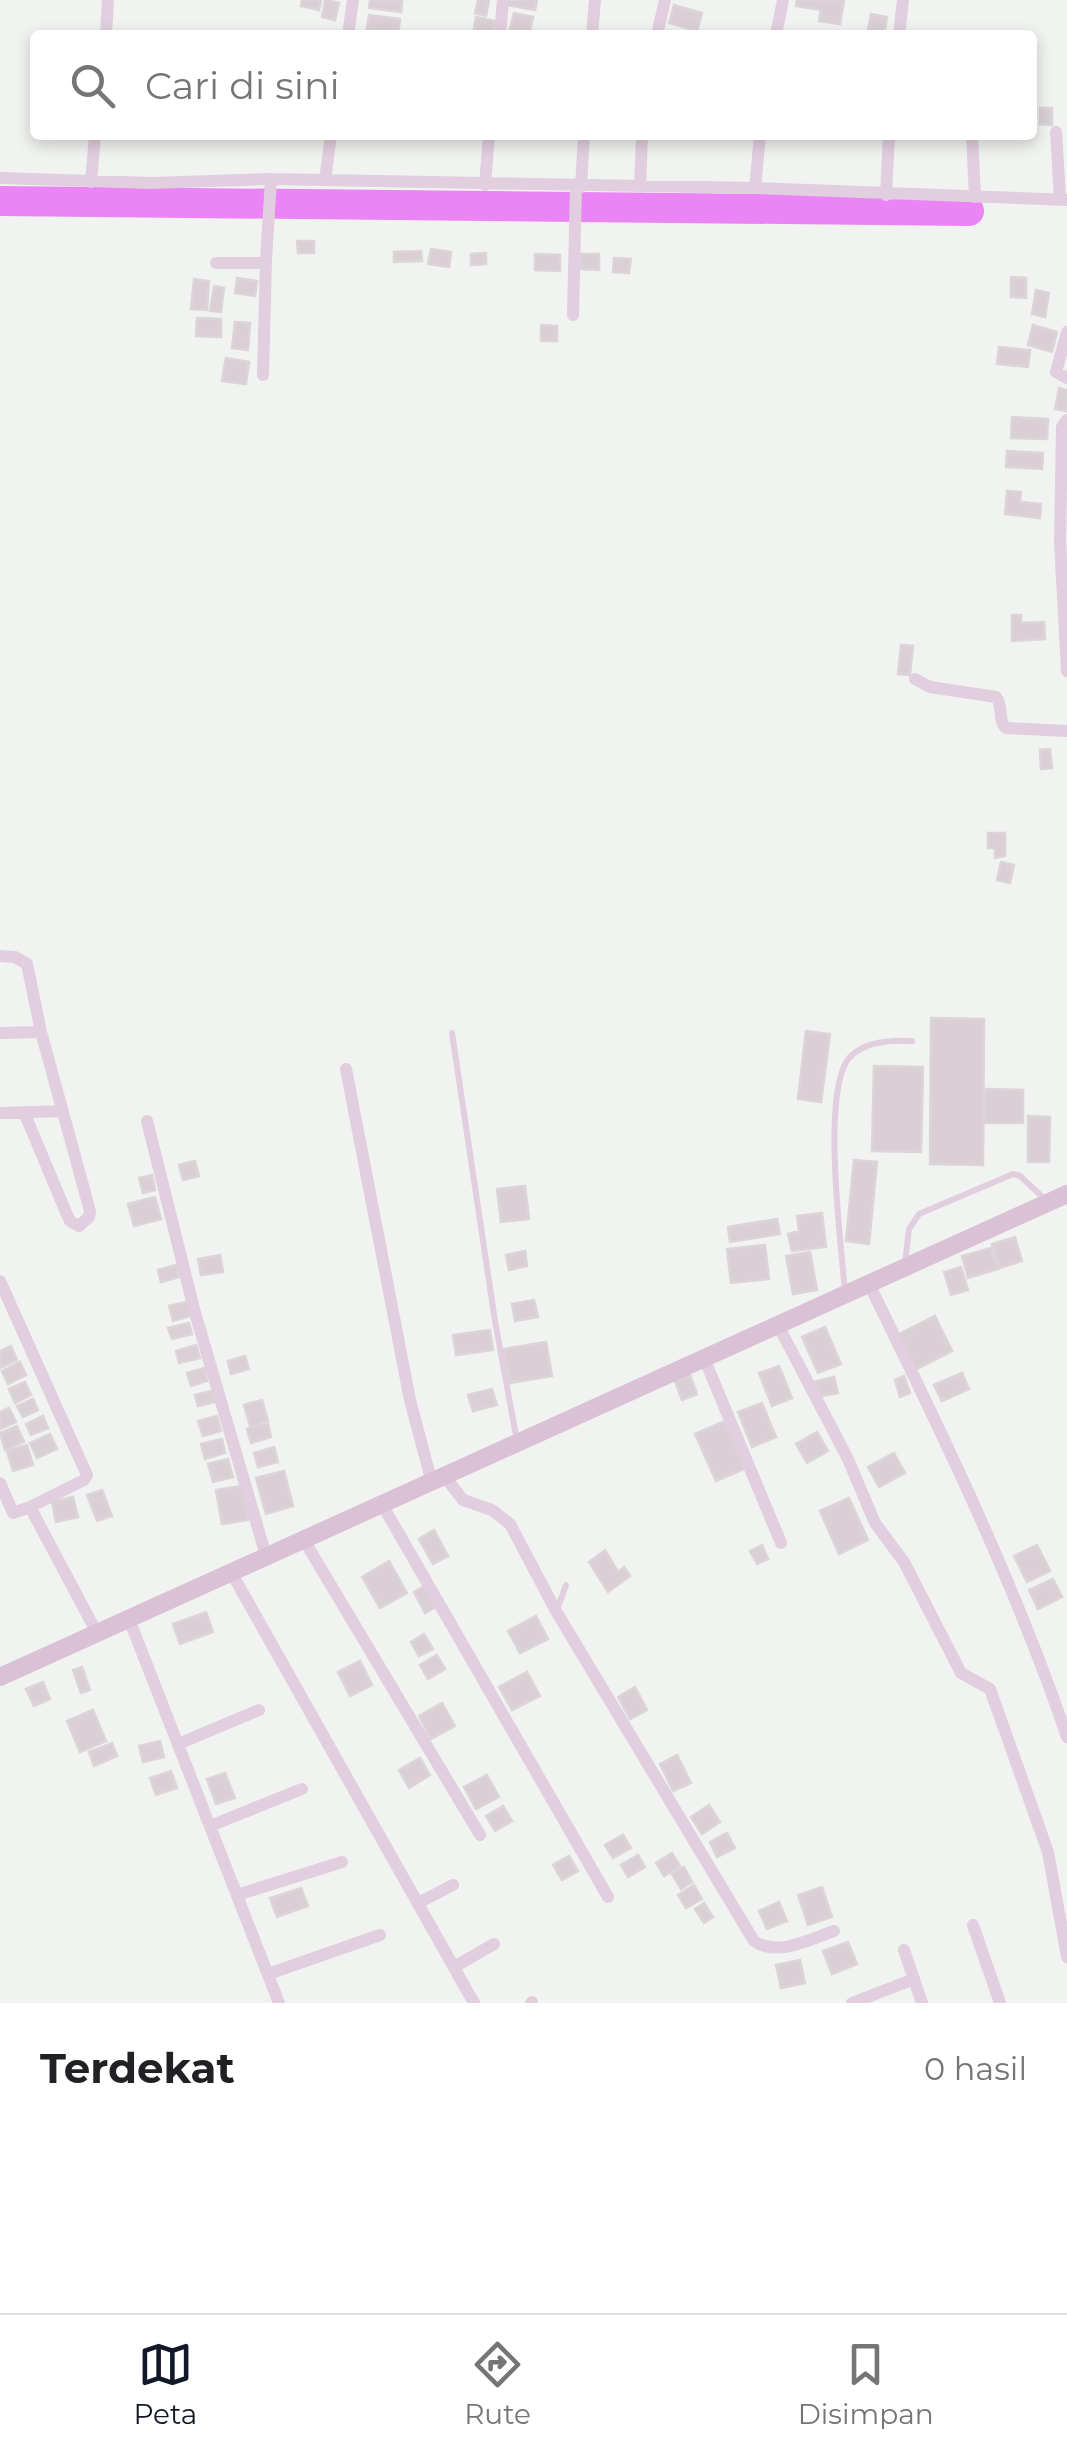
<!DOCTYPE html>
<html lang="id">
<style>
:root{--surface:#fff;--page:#f2f2f2;--text:#202124;--muted:#757577;--line:#e0e0e0;--accent:#111827}
body{margin:0;font-family:Montserrat,sans-serif;background:var(--page);color:var(--text)}
.list{margin:0;padding:0;list-style:none}
h2{display:flex;justify-content:space-between;align-items:center;height:130px;margin:0;padding:0 40px;font-size:42px}
h2 small{font-size:32px;font-weight:400;color:var(--muted)}
.icon{flex:none;width:55px;height:55px;fill:none;stroke:currentColor;stroke-width:2;stroke-linecap:round;stroke-linejoin:round}
.map{position:relative;flex:none;width:1067px;height:2003px;overflow:hidden}
.search{position:absolute;background:var(--surface);box-shadow:0 5px 15px #0003;left:30px;right:30px;top:30px;height:110px;display:flex;align-items:center;gap:25px;box-sizing:border-box;padding:0 35px;border-radius:10px;color:var(--muted);font-size:38px}
.sheet{height:310px;background:var(--surface)}
nav{display:flex;justify-content:space-around;align-items:center;box-sizing:border-box;height:140px;border-top:2px solid var(--line);background:var(--surface);font-size:28px;color:var(--muted)}
nav a{display:grid;justify-items:center;gap:5px}
nav .on{color:var(--accent)}
.map>svg:first-child{display:block}
</style>
<div class="map">
<svg width="1067" height="2003" viewBox="0 0 1067 2003">
<rect width="100%" height="100%" fill="#f1f3f0"/>
<g fill="none" stroke-linecap="round" stroke-linejoin="round">
<!-- river -->
<path stroke="#eb84f5" stroke-width="30" d="M0,201L969,211"/>
</g>
<!-- building -->
<path fill="#d9cfd5" stroke="#dcd4d9" stroke-width="2.5" d="M302,0H321L319,10L301,6Z
M325,0L339,3L335,20L322,17Z
M370,0H402L401,12L369,8Z
M478,0H489L486,16L475,13Z
M507,0H537L535,10L506,5Z
M797,0H844L840,24L819,21L821,10L796,6Z
M674,5L702,13L697,31L669,23Z
M514,13L533,17L529,35L509,32Z
M871,14L887,17L884,35H867Z
M369,15L400,19L398,34L367,29Z
M476,17L495,21L492,33L474,29Z
M1040,108H1052V125L1040,124Z
M297,241H314V253H298Z
M431,249L451,252L449,267L428,264Z
M421,251L422,261L394,262V252Z
M486,253V264L471,265V254Z
M535,254L560,255V271L535,270Z
M581,254H599V270L581,269Z
M614,258L631,259L629,273L613,272Z
M1011,277L1026,278V298L1011,297Z
M237,278L257,281L255,296L235,293Z
M194,279L209,281L207,310L191,309Z
M214,286L224,288L221,312L210,311Z
M1036,290L1049,293L1045,317L1032,314Z
M197,318L221,319V337L196,336Z
M235,322L250,323L248,350L232,348Z
M541,325L557,326V341H541Z
M1033,325L1057,332L1052,352L1028,345Z
M999,347L1030,350L1028,367L997,364Z
M226,358L249,362L246,384L222,381Z
M1059,388L1067,390L1066,411L1055,409Z
M1012,417L1048,419L1047,439L1011,438Z
M1007,451L1043,453L1042,469L1006,467Z
M1007,491L1021,492L1020,502L1041,504L1040,518L1005,514Z
M1012,615H1021V623L1044,622L1045,639L1012,641Z
M901,645L913,646L910,675L898,674Z
M1050,749L1052,768L1041,769L1040,750Z
M988,833H1005V856L995,858V848H988Z
M1001,862L1014,865L1010,883L997,880Z
M931,1018L984,1019L983,1165L930,1164Z
M806,1031L830,1034L821,1102L798,1099Z
M874,1066L923,1067L921,1152L872,1151Z
M985,1089L1023,1090V1123H985Z
M1028,1116L1050,1117L1049,1162H1028Z
M854,1160L877,1162L869,1244L846,1241Z
M195,1161L199,1176L183,1180L179,1165Z
M152,1175L155,1190L143,1193L139,1178Z
M525,1186L529,1219L501,1222L497,1189Z
M155,1197L161,1219L134,1226L128,1204Z
M822,1213L826,1247L792,1251L788,1234L799,1231L797,1216Z
M777,1219L780,1234L730,1242L728,1227Z
M1015,1237L1022,1261L1000,1268L992,1244Z
M765,1245L769,1279L731,1283L727,1249Z
M991,1248L998,1269L968,1278L962,1256Z
M525,1251L527,1266L509,1270L506,1255Z
M810,1252L817,1290L793,1294L786,1256Z
M220,1255L223,1272L201,1275L198,1259Z
M176,1265L179,1277L161,1282L158,1270Z
M961,1267L968,1290L951,1295L944,1272Z
M534,1300L538,1317L515,1321L512,1304Z
M187,1302L191,1316L173,1321L169,1306Z
M935,1316L952,1351L915,1370L897,1335Z
M189,1323L192,1334L172,1339L168,1328Z
M825,1327L841,1364L818,1373L802,1337Z
M490,1330L493,1350L456,1355L453,1335Z
M546,1342L552,1376L510,1383L504,1349Z
M196,1345L200,1358L179,1363L176,1351Z
M11,1346L17,1360L0,1368V1351Z
M245,1356L249,1369L231,1374L228,1361Z
M20,1362L26,1375L8,1384L2,1371Z
M779,1366L792,1398L772,1406L759,1373Z
M204,1368L207,1381L191,1386L187,1373Z
M962,1373L969,1389L942,1401L934,1385Z
M690,1375L697,1394L682,1400L675,1381Z
M904,1376L910,1393L900,1397L895,1380Z
M834,1377L838,1393L817,1397L813,1382Z
M25,1382L31,1395L15,1403L9,1389Z
M492,1389L497,1405L473,1411L468,1395Z
M211,1391L214,1402L198,1406L195,1395Z
M33,1399L38,1410L23,1417L17,1406Z
M262,1400L268,1421L250,1426L244,1405Z
M762,1403L776,1437L752,1447L738,1412Z
M9,1408L16,1422L0,1429V1412Z
M43,1416L48,1428L31,1435L26,1424Z
M217,1416L221,1431L203,1436L198,1421Z
M725,1421L746,1468L716,1481L695,1434Z
M268,1424L271,1437L251,1443L247,1429Z
M17,1426L24,1442L5,1450L0,1433Z
M817,1432L828,1451L807,1463L796,1444Z
M50,1434L57,1449L37,1458L30,1443Z
M222,1439L225,1453L205,1459L201,1444Z
M27,1445L33,1465L13,1471L7,1451Z
M274,1447L278,1462L258,1467L254,1453Z
M894,1453L905,1473L879,1487L868,1467Z
M228,1459L233,1477L213,1482L208,1464Z
M284,1471L293,1506L266,1514L256,1478Z
M242,1486L248,1520L222,1524L216,1490Z
M102,1490L112,1516L97,1521L87,1495Z
M73,1497L78,1517L56,1522L52,1502Z
M849,1498L868,1540L839,1554L820,1511Z
M434,1530L448,1556L433,1564L419,1539Z
M762,1545L768,1559L757,1564L750,1551Z
M1037,1545L1050,1571L1027,1582L1014,1556Z
M605,1550L618,1572L624,1567L630,1576L608,1592L589,1562Z
M389,1561L407,1593L380,1608L362,1577Z
M1053,1579L1062,1597L1038,1609L1029,1590Z
M425,1586L436,1607L425,1613L414,1592Z
M206,1612L213,1632L180,1644L173,1624Z
M536,1616L548,1639L520,1653L508,1631Z
M424,1634L433,1649L419,1656L411,1642Z
M437,1655L445,1669L428,1679L420,1665Z
M360,1661L372,1685L350,1696L338,1672Z
M82,1667L90,1690L81,1693L73,1670Z
M527,1672L540,1696L512,1710L499,1687Z
M43,1682L50,1699L34,1706L26,1689Z
M635,1687L647,1710L630,1719L618,1697Z
M442,1703L455,1726L431,1739L419,1716Z
M93,1710L106,1741L80,1752L67,1721Z
M160,1741L164,1757L143,1762L139,1746Z
M112,1743L117,1756L94,1766L89,1752Z
M677,1755L691,1783L673,1791L660,1764Z
M420,1758L430,1775L409,1788L399,1770Z
M171,1771L177,1788L156,1795L150,1778Z
M225,1773L235,1798L216,1804L207,1779Z
M487,1775L499,1797L476,1809L464,1787Z
M709,1805L720,1822L702,1834L691,1817Z
M503,1806L512,1821L495,1831L486,1816Z
M727,1833L735,1848L717,1857L710,1842Z
M623,1835L631,1848L613,1858L605,1845Z
M672,1853L680,1866L664,1876L656,1863Z
M638,1855L645,1867L628,1877L621,1865Z
M569,1856L578,1871L562,1880L553,1865Z
M684,1867L692,1882L681,1889L672,1874Z
M694,1885L702,1899L686,1908L678,1895Z
M822,1887L832,1917L808,1925L798,1895Z
M301,1888L308,1906L277,1917L270,1898Z
M779,1902L787,1921L767,1929L759,1911Z
M704,1903L713,1917L704,1923L695,1909Z
M848,1942L857,1964L832,1974L823,1951Z
M800,1960L805,1983L781,1988L776,1965Z"/>
<g fill="none" stroke-linecap="round" stroke-linejoin="round">
<!-- lane -->
<path stroke="#e1cede" stroke-width="6" d="M452,1033L495,1321L517,1441
M905,1263L909,1229L919,1214L1013,1174L1020,1176L1046,1200
M845,1293C842,1248 819,1083 852,1055C867,1041 892,1040 912,1041
M557,1610L566,1585"/>
<!-- street -->
<path stroke="#e1cede" stroke-width="12" d="M106,35L108,0
M348,35L353,0
M500,35L503,0
M592,35L595,0
M657,35L665,0
M776,35L783,0
M899,35L903,0
M1056,132L1060,199
M972,135L975,197
M0,178L151,183L271,179L755,188L1067,200
M325,180L331,135
M91,182L95,135
M485,185L489,135
M581,187L584,135
M640,187L642,135
M755,188L760,135
M886,195L889,135
M216,263H261L266,260L271,179
M573,315L576,187
M1067,332L1056,372L1067,378
M263,375L266,260
M1067,420L1062,427L1060,542L1067,671
M915,679L930,687L996,697C1004,707 997,720 1006,728L1067,731
M0,956L15,957L27,964L41,1032L90,1211L89,1217L79,1226L70,1221L65,1210L24,1112
M0,1033L41,1032
M346,1069L410,1400L432,1483
M0,1113L63,1111
M147,1121L194,1309L266,1556
M0,1281L87,1475L84,1480L30,1507L13,1513L0,1483
M869,1284C942,1433 1014,1581 1067,1737
M778,1325L848,1459L875,1523L904,1562L961,1673L990,1689L1048,1852L1067,1957
M704,1358L781,1543
M445,1477L463,1500L492,1510L510,1524L556,1611L754,1941C778,1957 808,1940 834,1931
M383,1506L608,1897
M30,1507L97,1633
M304,1540L480,1835
M231,1572L474,2003
M129,1619L279,2003
M178,1744L259,1710
M210,1826L302,1789
M237,1895L342,1862
M418,1903L453,1885
M973,1925L1000,2003
M904,1950L922,2003
M454,1967L494,1944
M268,1974L380,1935
M531,2003L532,2002
M852,2003L914,1979"/>
<!-- secondary -->
<path stroke="#dbc1d5" stroke-width="18" d="M0,1677L1067,1194"/>
</g>
</svg>
<div class="search"><svg class="icon" aria-label="search" viewBox="0 0 24 24"><circle cx="10" cy="10" r="6"/><path d="M15 15l6 6"/></svg>Cari di sini</div>
</div>
<section class="sheet">
<h2>Terdekat<small>0 hasil</small></h2>
<ul class="list">
</ul>
</section>
<nav>
<a class="on"><svg class="icon" aria-label="map" viewBox="0 0 24 24"><path d="M3 6l6-2 6 2 6-2v14l-6 2-6-2-6 2zM9 4v14M15 6v14"/></svg>Peta</a>
<a><svg class="icon" aria-label="directions" viewBox="0 0 24 24"><path d="M12 3l9 9-9 9-9-9zM9 14v-3h6M13 9l2 2-2 2"/></svg>Rute</a>
<a><svg class="icon" aria-label="saved" viewBox="0 0 24 24"><path d="M7 4h10v16l-5-4-5 4z"/></svg>Disimpan</a>
</nav>
